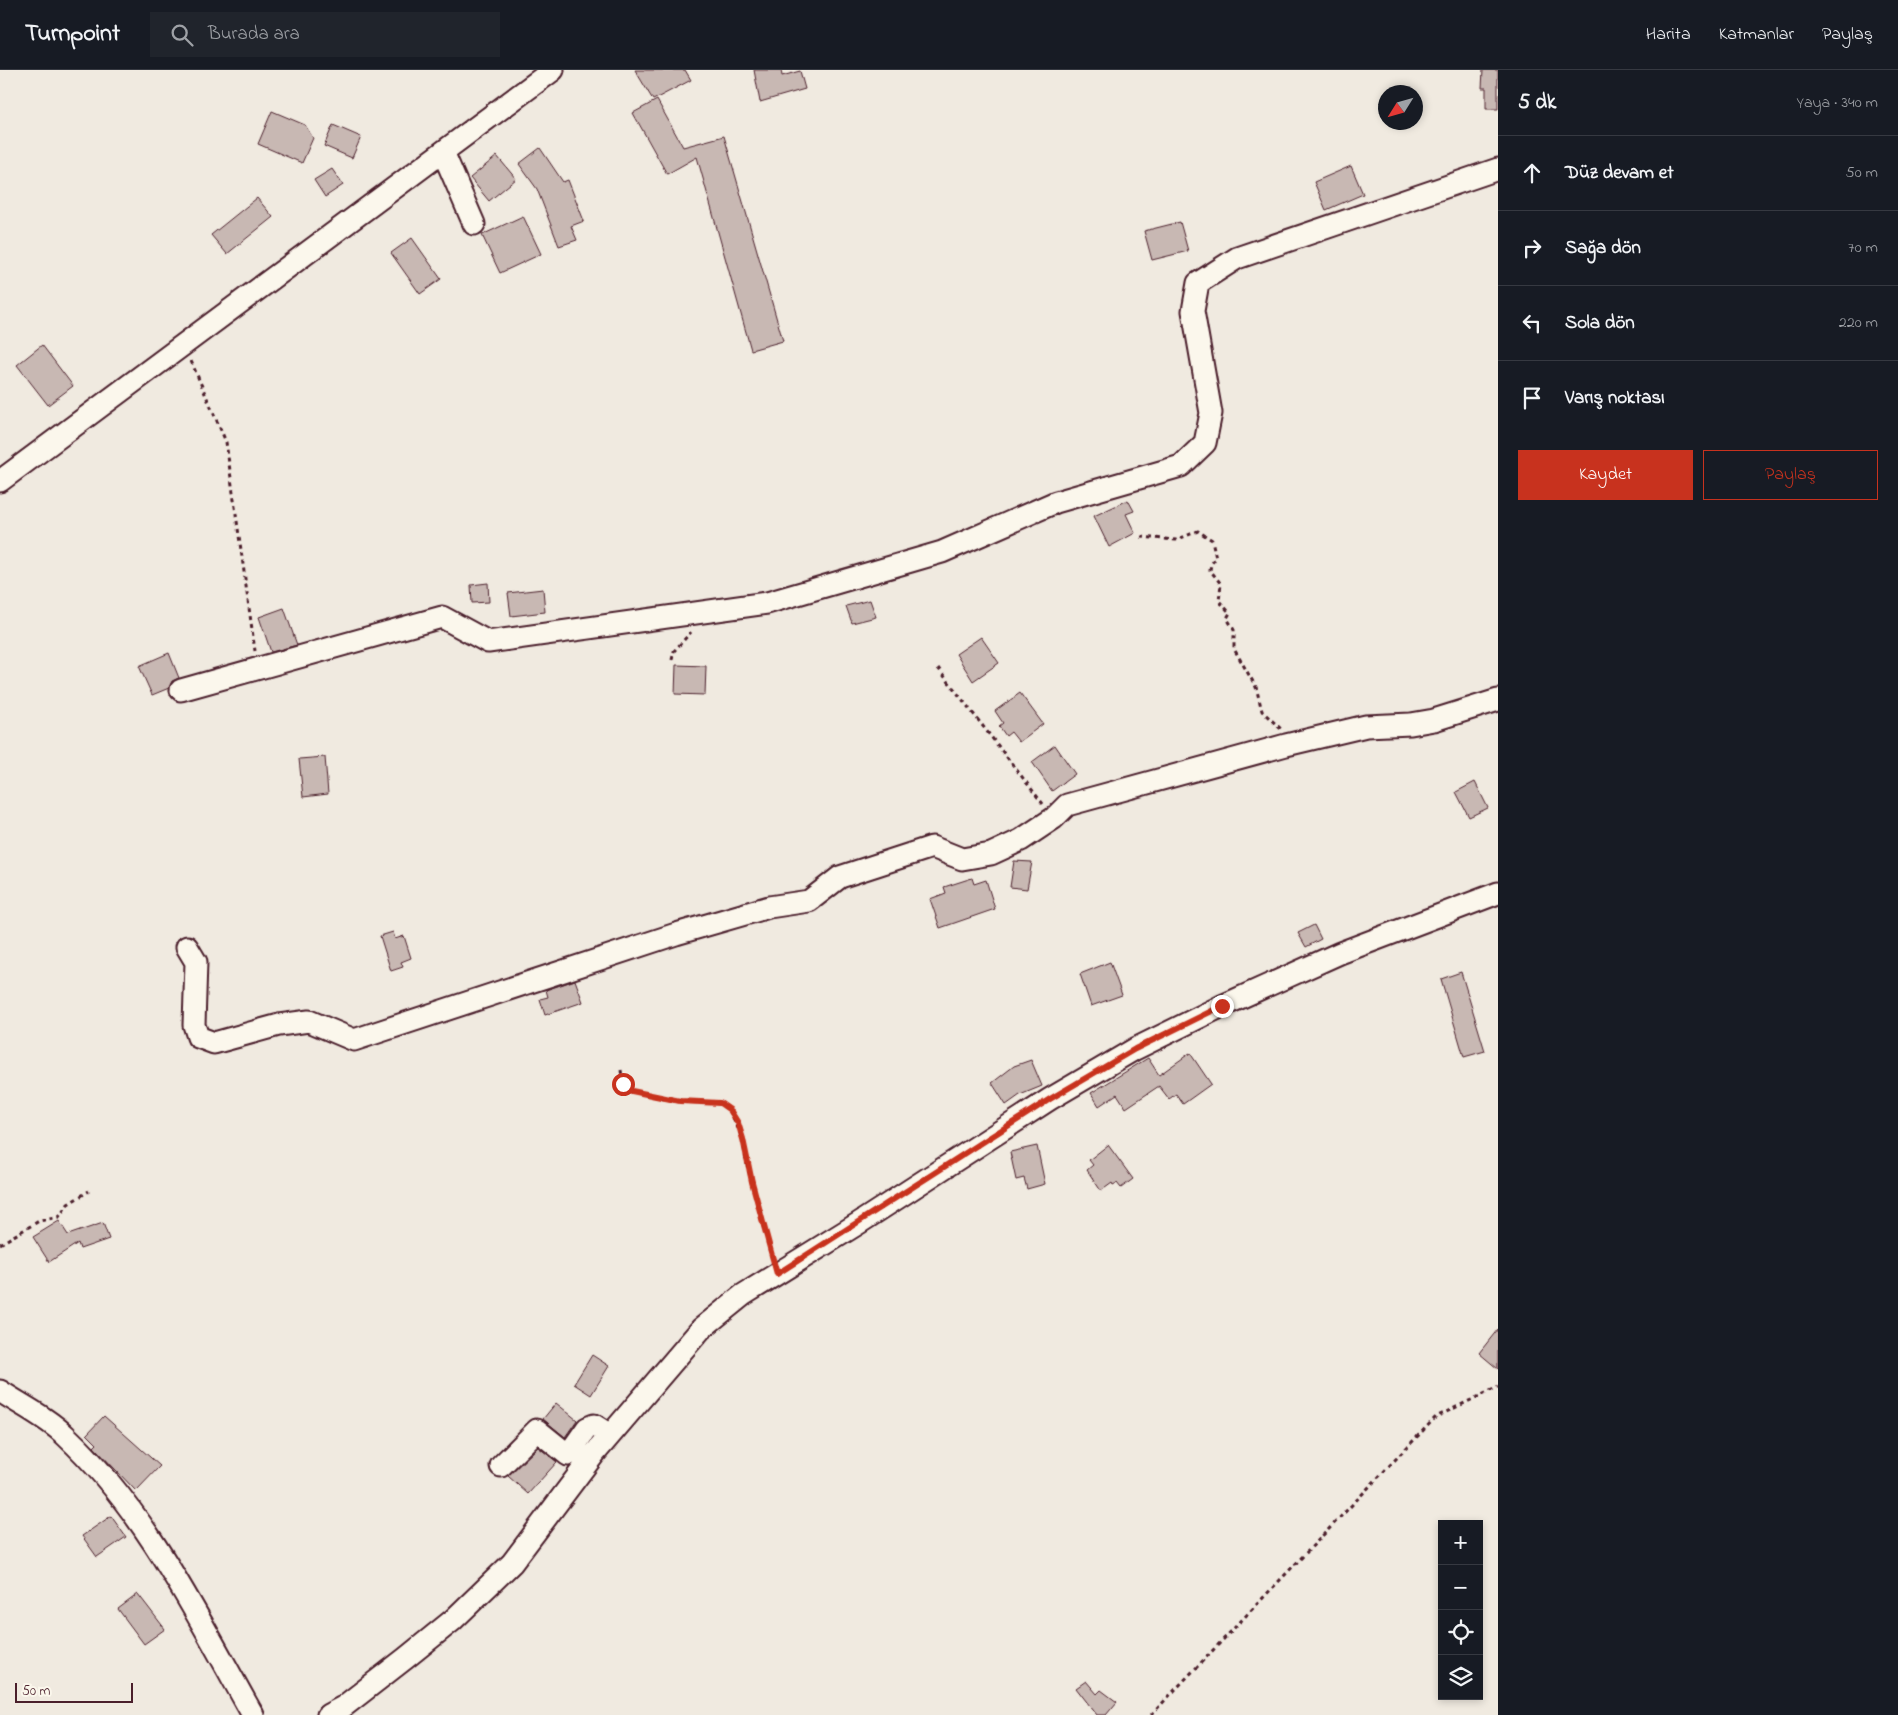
<!DOCTYPE html>
<html lang="tr">
<meta charset="utf-8">
<style>
:root{--surface:#171b24;--page:#20242c;--text:#f1f3f6;--muted:#9ea1a6;--line:#363941;--accent:#c8321e}
body{margin:0;font-family:"Indie Flower",sans-serif;background:var(--page);color:var(--text)}
.controls{position:absolute;right:15px;bottom:15px;display:grid;overflow:hidden;border-radius:0px;box-shadow:0 2px 8px #0003}
.controls button{width:45px;height:45px;display:grid;place-items:center;padding:0;border:0;border-bottom:1px solid var(--line);background:var(--surface);color:var(--text);font:25px sans-serif}
.compass{position:absolute;left:1378px;top:15px;width:45px;height:45px;border-radius:50%;background:var(--surface);box-shadow:0 2px 8px #0003;rotate:233deg}
.scale{position:absolute;left:15px;bottom:12px;width:118px;box-sizing:border-box;padding-left:5px;border:2px solid #4a1f2b;border-top:0;font-size:14px;line-height:18px;white-space:nowrap;color:#4a1f2b;-webkit-text-stroke:4px #fbf7ec;paint-order:stroke}
.stop{position:absolute;width:15px;height:15px;margin:-11px;border:4px solid #c8321e;border-radius:50%;background:#fff}
.stop.end{background:#c8321e;border-color:#fff;box-shadow:0 1px 5px #0008}
.list{margin:0;padding:0;list-style:none}
h2{display:flex;justify-content:space-between;align-items:center;height:65px;margin:0;padding:0 20px;font-size:21px}
h2 small{font-size:16px;font-weight:400;color:var(--muted)}
.list li{display:grid;grid-template-columns:32px 1fr auto;gap:15px;align-items:center;box-sizing:border-box;height:75px;padding:0 20px;border-top:1px solid var(--line)}
.list b{display:block;font-size:19px;white-space:nowrap}
.list em{font-size:16px;font-style:normal;color:var(--muted)}
.actions{display:flex;gap:10px;padding:15px 20px}
.actions a{flex:1;padding:11px 0;border:1px solid var(--accent);border-radius:0px;text-align:center;font-size:18px;color:var(--accent)}
.actions .main{background:var(--accent);color:#fff}
.icon{flex:none;width:28px;height:28px;fill:none;stroke:currentColor;stroke-width:2;stroke-linecap:round;stroke-linejoin:round}
.map{position:relative;flex:none;width:1498px;height:1645px;overflow:hidden}
header{display:flex;align-items:center;gap:30px;box-sizing:border-box;height:70px;padding:0 25px;background:var(--surface);border-bottom:1px solid var(--line)}
header strong{font-size:24px}
nav{display:flex;gap:28px;margin-inline-start:auto;font-size:18px}
.search{width:350px;height:45px;background:var(--page);display:flex;align-items:center;gap:12px;box-sizing:border-box;padding:0 18px;border-radius:0px;color:var(--muted);font-size:19px}
main{display:flex}
aside{flex:1;background:var(--surface)}
.map>svg:first-child{display:block}
</style>
<header>
<strong>Turnpoint</strong>
<div class="search"><svg class="icon" aria-label="search" viewBox="0 0 24 24"><circle cx="10" cy="10" r="6"/><path d="M15 15l6 6"/></svg>Burada ara</div>
<nav><a>Harita</a><a>Katmanlar</a><a>Paylaş</a></nav>
</header>
<main>
<div class="map">
<svg width="1498" height="1645" viewBox="0 0 1498 1645">
<rect width="100%" height="100%" fill="#f0eae0"/>
<filter id="ink" filterUnits="userSpaceOnUse"><feTurbulence type="fractalNoise" baseFrequency=".02" numOctaves="2"/><feDisplacementMap in="SourceGraphic" scale="10" xChannelSelector="R" yChannelSelector="G"/><feConvolveMatrix kernelMatrix="1 2 1 2 8 2 1 2 1" color-interpolation-filters="sRGB"/></filter>
<g filter="url(#ink)">
<!-- building -->
<path fill="#c8b8b3" stroke="#4a1f2b" d="M635,0H685L691,10L653,30Z
M754,0H781L782,6L800,1L805,19L760,32Z
M1483,0H1498V39H1486V18H1482Z
M657,30L683,77L724,66L783,271L751,280L697,87L667,104L633,43Z
M272,41L305,55L313,68L302,93L258,74Z
M333,55L361,67L352,88L324,76Z
M540,78L563,112L568,110L584,151L571,156L577,170L559,176L537,119L519,94Z
M497,86L516,109L489,131L470,108Z
M1351,96L1363,124L1326,140L1314,112Z
M332,99L343,115L325,127L314,110Z
M257,128L273,147L227,184L211,165Z
M523,146L541,184L500,203L482,165Z
M1180,152L1188,181L1152,190L1144,161Z
M412,168L441,209L420,224L391,183Z
M42,275L73,316L48,335L17,295Z
M1128,430L1134,441L1126,444L1135,463L1109,477L1094,446Z
M488,513L489,532L472,533L471,515Z
M543,519L545,542L511,546L508,523Z
M870,530L876,547L852,553L846,536Z
M284,538L297,575L271,582L259,547Z
M981,567L999,593L973,611L956,584Z
M169,583L179,608L172,611L169,618L152,625L139,596Z
M676,595L706,596L705,625L675,624Z
M1020,623L1043,654L1019,672L1011,662L1006,666L999,656L1003,653L995,641Z
M1055,675L1075,704L1052,721L1032,692Z
M325,687L328,724L303,727L299,689Z
M1475,712L1488,738L1469,747L1456,722Z
M1014,791L1032,792L1027,819L1010,817Z
M972,808L974,814L986,810L995,839L940,858L930,829L946,823L944,817Z
M1314,855L1321,869L1306,877L1298,863Z
M393,862L395,869L404,866L411,888L401,892L403,897L391,901L380,866Z
M1110,892L1122,925L1091,936L1080,904Z
M1461,902L1485,981L1464,987L1441,909Z
M575,910L583,932L545,945L540,929L548,927L546,920Z
M1190,983L1211,1014L1183,1034L1176,1024L1169,1029L1159,1016L1126,1038L1117,1024L1099,1036L1091,1023L1148,988L1159,1005Z
M1031,990L1042,1016L1020,1025L1006,1035L992,1013L1014,996Z
M1108,1075L1133,1109L1121,1118L1117,1113L1113,1115L1112,1113L1101,1121L1087,1100L1093,1095L1089,1090Z
M1037,1076L1045,1114L1027,1119L1024,1108L1016,1110L1010,1082Z
M59,1151L68,1165L103,1153L109,1169L80,1179L78,1173L49,1192L33,1167Z
M1498,1259V1299L1479,1283Z
M592,1285L609,1296L591,1325L574,1314Z
M556,1333L577,1350L565,1367L543,1349Z
M104,1346L160,1396L136,1421L94,1377L97,1374L87,1364Z
M538,1377L557,1392L528,1424L508,1406Z
M111,1446L126,1467L97,1487L82,1466Z
M138,1524L165,1559L144,1574L118,1539Z
M1086,1611L1097,1624L1101,1620L1117,1632L1106,1645H1097L1076,1618Z"/>
<g fill="none" stroke-linecap="round" stroke-linejoin="round">
<defs>
<path id="minor" d="M443,82L474,154
M0,411L553,0
M181,620L442,547L488,572L767,533L942,482L1056,432L1181,396L1205,373L1211,343L1193,241L1198,213L1237,188L1498,99
M187,877L196,892L194,955L198,967L214,973L279,955L309,951L354,970L676,864L769,837L809,831L840,807L932,777L962,789L991,784L1021,770L1054,748L1067,735L1286,675L1366,656L1411,654L1434,650L1498,630
M0,1321C21,1335 48,1348 66,1366C148,1443 198,1548 253,1645
M501,1396L537,1360L568,1385L587,1358L594,1355L610,1365
M328,1645L343,1637L406,1588L453,1550L512,1493L595,1383L701,1259L743,1225L859,1153L1050,1029L1135,979L1222,936L1340,883L1498,823"/>
</defs>
<!-- minor casing -->
<use href="#minor" stroke="#4a1f2b" stroke-width="25"/>
<!-- path -->
<path stroke="#4a1f2b" stroke-width="3" stroke-dasharray="4 4" stroke-linecap="butt" d="M191,291L226,372L255,581
M1141,467L1176,470L1198,461L1212,470L1216,488L1211,494L1210,500L1221,514L1219,531L1230,543L1227,548L1234,560V579L1256,617L1262,641L1281,659
M672,590L674,581L691,562
M938,598L1043,734
M621,1000L623,1014L627,1020L680,1031L720,1033L730,1040L743,1069L747,1093L772,1187
M0,1174L39,1151L59,1147L68,1134L89,1121
M1151,1645L1436,1347L1498,1317"/>
<!-- minor -->
<use href="#minor" stroke="#fbf7ec" stroke-width="21"/>
</g>
</g>
<g fill="none" stroke-linecap="round" stroke-linejoin="round" filter="url(#ink)">
<!-- route -->
<path stroke="#c8321e" stroke-width="6" d="M623,1014L627,1020L680,1031L720,1033L730,1040L738,1053L743,1069L752,1112L777,1204L1050,1029L1135,979L1222,936"/>
</g>
</svg>
<div class="controls">
<button>+</button>
<button>−</button>
<button><svg class="icon" aria-label="locate" viewBox="0 0 24 24"><circle cx="12" cy="12" r="6"/><path d="M12 2v4M12 18v4M2 12h4M18 12h4"/></svg></button>
<button><svg class="icon" aria-label="layers" viewBox="0 0 24 24"><path d="M12 4l9 5-9 5-9-5zM3 14l9 5 9-5"/></svg></button>
</div>
<svg class="compass" viewBox="-18 -18 36 36"><path d="M0-13l5 13h-10z" fill="#e53935"/><path d="M0 13l5-13h-10z" fill="#9ea1a6"/></svg>
<div class="scale">50 m</div>
<div class="stop" style="left:623px;top:1014px"></div>
<div class="stop end" style="left:1222px;top:936px"></div>
</div>
<aside>
<h2>5 dk<small>Yaya · 340 m</small></h2>
<ul class="list">
<li><svg class="icon" aria-label="ahead" viewBox="0 0 24 24"><path d="M12 20V5M6 11l6-6 6 6"/></svg><div><b>Düz devam et</b></div><em>50 m</em></li>
<li><svg class="icon" aria-label="right" viewBox="0 0 24 24"><path d="M7 20v-9h11M14 6l5 5-5 5"/></svg><div><b>Sağa dön</b></div><em>70 m</em></li>
<li><svg class="icon" aria-label="left" viewBox="0 0 24 24"><path d="M17 20v-9H6M10 6l-5 5 5 5"/></svg><div><b>Sola dön</b></div><em>220 m</em></li>
<li><svg class="icon" aria-label="arrive" viewBox="0 0 24 24"><path d="M6 21V4h12l-3 4 3 4H6"/></svg><div><b>Varış noktası</b></div></li>
</ul>
<div class="actions"><a class="main">Kaydet</a><a>Paylaş</a></div>
</aside>
</main>
